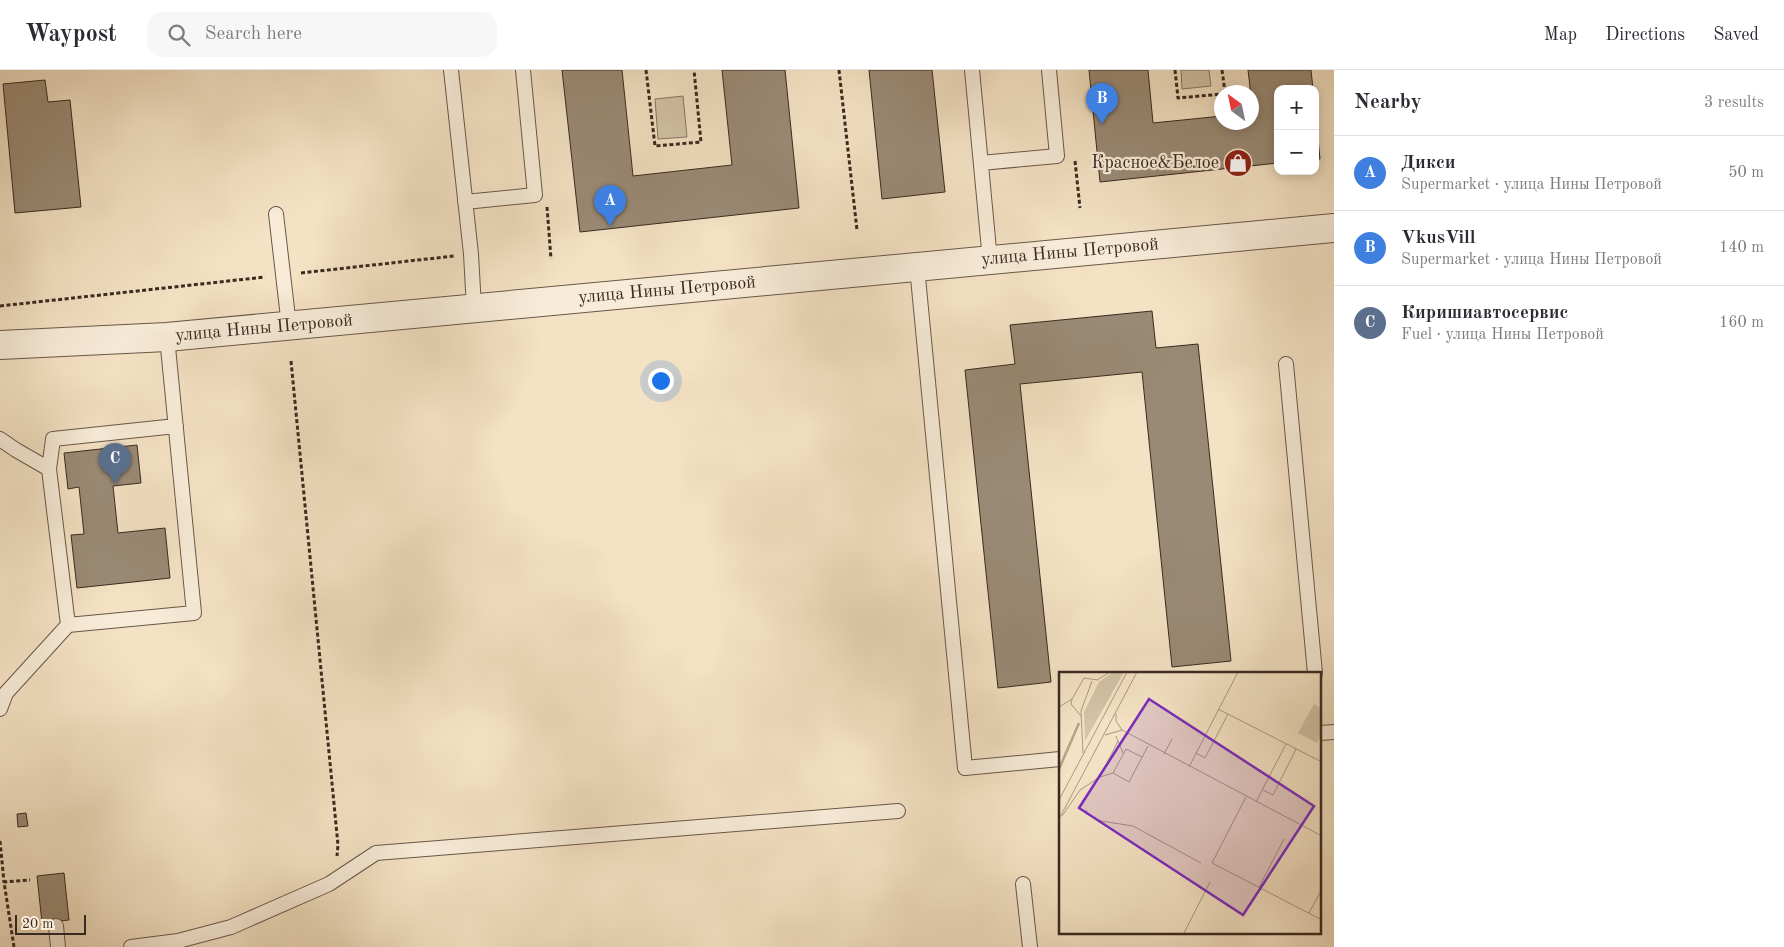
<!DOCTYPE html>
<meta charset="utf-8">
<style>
:root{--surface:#fff;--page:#f7f7f7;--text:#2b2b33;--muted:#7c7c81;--line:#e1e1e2;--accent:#8f2418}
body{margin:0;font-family:"Old Standard TT",serif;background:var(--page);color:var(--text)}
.controls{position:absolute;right:15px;top:15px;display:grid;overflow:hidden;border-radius:10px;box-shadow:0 2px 12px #0003}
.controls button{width:45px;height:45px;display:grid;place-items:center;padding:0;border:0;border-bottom:1px solid var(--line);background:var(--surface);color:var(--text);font:25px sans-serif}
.compass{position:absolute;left:1214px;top:15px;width:45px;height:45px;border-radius:50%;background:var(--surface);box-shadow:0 2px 12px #0003;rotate:327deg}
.scale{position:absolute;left:15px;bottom:12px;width:71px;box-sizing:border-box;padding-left:5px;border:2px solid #392a20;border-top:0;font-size:14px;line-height:18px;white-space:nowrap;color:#392a20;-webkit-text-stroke:4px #f8ecd9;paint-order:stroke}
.you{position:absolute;left:660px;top:310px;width:18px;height:18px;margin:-12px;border:4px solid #fff;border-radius:50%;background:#1a73e8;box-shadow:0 0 0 8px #1a73e833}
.badge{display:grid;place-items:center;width:32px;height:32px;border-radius:50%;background:var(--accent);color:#fff;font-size:16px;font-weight:700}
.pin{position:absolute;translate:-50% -41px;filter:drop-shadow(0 1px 2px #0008)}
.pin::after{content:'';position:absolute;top:26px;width:18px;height:15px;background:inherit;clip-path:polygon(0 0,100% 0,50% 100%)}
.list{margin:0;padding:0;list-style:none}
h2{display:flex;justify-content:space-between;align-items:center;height:65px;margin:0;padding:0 20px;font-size:21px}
h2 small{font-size:16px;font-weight:400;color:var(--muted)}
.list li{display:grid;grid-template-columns:32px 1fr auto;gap:15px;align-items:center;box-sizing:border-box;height:75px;padding:0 20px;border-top:1px solid var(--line)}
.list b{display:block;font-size:19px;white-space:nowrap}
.list p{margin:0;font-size:16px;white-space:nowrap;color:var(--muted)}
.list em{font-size:16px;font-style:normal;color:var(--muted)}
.icon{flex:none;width:28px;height:28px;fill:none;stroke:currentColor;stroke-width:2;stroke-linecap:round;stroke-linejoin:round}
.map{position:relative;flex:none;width:1334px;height:877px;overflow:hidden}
header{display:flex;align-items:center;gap:30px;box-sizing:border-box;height:70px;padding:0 25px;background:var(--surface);border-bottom:1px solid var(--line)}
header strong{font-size:24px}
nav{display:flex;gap:28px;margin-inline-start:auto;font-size:18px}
.search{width:350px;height:45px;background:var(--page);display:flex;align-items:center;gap:12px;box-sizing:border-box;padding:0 18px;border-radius:15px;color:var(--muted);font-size:19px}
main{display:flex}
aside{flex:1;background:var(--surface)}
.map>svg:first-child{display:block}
</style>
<header>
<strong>Waypost</strong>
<div class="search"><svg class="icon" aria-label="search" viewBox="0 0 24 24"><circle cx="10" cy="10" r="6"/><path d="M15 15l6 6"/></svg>Search here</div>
<nav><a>Map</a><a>Directions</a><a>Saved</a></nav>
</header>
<main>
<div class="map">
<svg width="1334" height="877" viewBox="0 0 1334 877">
<rect width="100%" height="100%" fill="#f4e2c4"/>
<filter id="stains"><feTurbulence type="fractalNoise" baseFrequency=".004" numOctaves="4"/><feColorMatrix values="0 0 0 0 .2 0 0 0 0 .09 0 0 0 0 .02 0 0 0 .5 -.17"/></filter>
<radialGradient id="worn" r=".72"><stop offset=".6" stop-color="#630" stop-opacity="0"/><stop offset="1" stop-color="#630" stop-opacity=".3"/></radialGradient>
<!-- green -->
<path fill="#d4c3a8" stroke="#867664" d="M1181,0H1209L1211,16L1182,19Z
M683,26L687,67L658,69L655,29Z"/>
<!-- building -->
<path fill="#9a8a75" stroke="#392a20" d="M562,0H622L633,106L732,95L722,0H785L799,138L580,162Z
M869,0H932L945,122L882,129Z
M1089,0H1148L1153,53L1222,46V52H1252V43H1253L1248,0H1311L1313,19H1278V93L1100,112Z
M45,10L48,32L70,30L81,137L15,143L3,14Z
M1315,39L1320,89H1315Z
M1152,241L1156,278L1198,274L1231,591L1172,597L1142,302L1020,314L1051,612L998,618L965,300L1015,294L1010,255Z
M137,375L141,413L113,416L118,463L165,458L170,508L77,518L71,465L84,464L79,417L68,419L64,383Z
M26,743L28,756L18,757L17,744Z
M64,803L69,850L42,853L37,806Z"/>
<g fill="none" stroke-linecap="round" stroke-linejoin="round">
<defs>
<path id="service" d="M451,0L471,184L474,238
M972,0L990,190
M981,93L1057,86L1049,0
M465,132L535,125L523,0
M276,144L289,256
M917,197L965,698L1060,689
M1286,294L1315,603
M0,369L16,380L49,399
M68,555L49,399L53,369L176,356
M0,639L6,623L68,555L194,543L167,267
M1320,663L1334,662
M1023,814L1030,877
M56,856L58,877
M131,877L178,871L231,857L329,814L376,783L898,741"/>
<path id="minor" d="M0,275L167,267L1334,158"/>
</defs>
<!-- service casing -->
<use href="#service" stroke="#685849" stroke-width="16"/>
<!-- minor casing -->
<use href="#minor" stroke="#685849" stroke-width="30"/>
<!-- path -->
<path stroke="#392a20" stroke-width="3" stroke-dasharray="4 2.5" stroke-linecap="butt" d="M646,0L655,76L701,72L694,0
M839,0L857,160
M1175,0L1178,28L1222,24
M1222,0L1225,22
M1075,91L1080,138
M547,137L551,189
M301,203L454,186
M0,236L265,207
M291,291L338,775L337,786
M0,771L4,812
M14,877L4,812L30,810"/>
<!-- service -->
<use href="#service" stroke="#f8ecd9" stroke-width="14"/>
<!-- minor -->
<use href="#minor" stroke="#f8ecd9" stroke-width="28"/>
</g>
<!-- icons -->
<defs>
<symbol id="shop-disc" viewBox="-11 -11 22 22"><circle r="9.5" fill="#8f2418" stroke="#f8ecd9"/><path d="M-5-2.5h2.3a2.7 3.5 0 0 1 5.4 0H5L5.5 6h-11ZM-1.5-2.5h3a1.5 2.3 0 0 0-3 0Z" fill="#fff"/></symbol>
</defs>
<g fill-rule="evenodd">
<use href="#shop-disc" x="1222" y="77" width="32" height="32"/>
</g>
<g text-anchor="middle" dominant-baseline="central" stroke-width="4.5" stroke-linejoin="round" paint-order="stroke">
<!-- poi labels -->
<g font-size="18" fill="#392a20" stroke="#f8ecd9" text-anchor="end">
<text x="1219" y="93">Красное&amp;Белое</text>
</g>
<!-- street labels -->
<g font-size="18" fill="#392a20" stroke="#f8ecd9">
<text transform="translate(1070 182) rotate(-5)">улица Нины Петровой</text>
<text transform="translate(667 220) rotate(-5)">улица Нины Петровой</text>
<text transform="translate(264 258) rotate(-5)">улица Нины Петровой</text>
</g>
</g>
<!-- overview -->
<g transform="translate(1059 602)">
<rect width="262" height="262" fill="#f4e2c4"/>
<path d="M54,0H65L26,69L25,40L40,10ZM255,32L262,36V63L258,71L239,61Z" fill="#d4c3a8"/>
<path fill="none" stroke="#b4a38c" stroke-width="2.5" d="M0,97L20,51"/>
<path fill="none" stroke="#a99882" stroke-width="1" d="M38,8L51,0M0,35L13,27M159,37L263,90M22,44L12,32L13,27L25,6L39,8M63,58L263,164M46,63L63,58L57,49V42M57,64L64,81M24,81L22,39L33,9M137,81L146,86L169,42M105,82L113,67M130,95L179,0M54,101L67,77L83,85M41,105L59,69M204,118L214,123L237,77M187,125L153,191L263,248M0,128L68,0M197,130L227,72M28,138L26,141L42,149L74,154L142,191M3,144L21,118L41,105L54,101L70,110L89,74M0,147L78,0M200,215L225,167M250,241L263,217M124,263L151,210"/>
<path fill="#7b2cbf" fill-opacity="0.15" stroke="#7b2cbf" stroke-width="2.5" d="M90,27L255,134L184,243L20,136Z"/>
<rect width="262" height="262" fill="none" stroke="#392a20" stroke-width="2.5"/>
</g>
<rect width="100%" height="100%" filter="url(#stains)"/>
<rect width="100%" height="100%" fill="url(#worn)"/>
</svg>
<div class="controls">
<button>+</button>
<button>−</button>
</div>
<svg class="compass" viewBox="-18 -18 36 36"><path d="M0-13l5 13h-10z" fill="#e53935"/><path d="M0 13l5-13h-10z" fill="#7c7c81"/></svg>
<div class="scale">20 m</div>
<div class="you"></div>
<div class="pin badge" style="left:610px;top:156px;background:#3f7fe0">A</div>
<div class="pin badge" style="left:1102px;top:54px;background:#3f7fe0">B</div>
<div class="pin badge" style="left:115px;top:414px;background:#5c6f8a">C</div>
</div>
<aside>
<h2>Nearby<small>3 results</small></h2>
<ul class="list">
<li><span class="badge" style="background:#3f7fe0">A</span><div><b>Дикси</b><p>Supermarket · улица Нины Петровой</p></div><em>50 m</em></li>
<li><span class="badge" style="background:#3f7fe0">B</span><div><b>VkusVill</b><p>Supermarket · улица Нины Петровой</p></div><em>140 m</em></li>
<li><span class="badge" style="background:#5c6f8a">C</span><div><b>Киришиавтосервис</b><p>Fuel · улица Нины Петровой</p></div><em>160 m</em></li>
</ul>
</aside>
</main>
